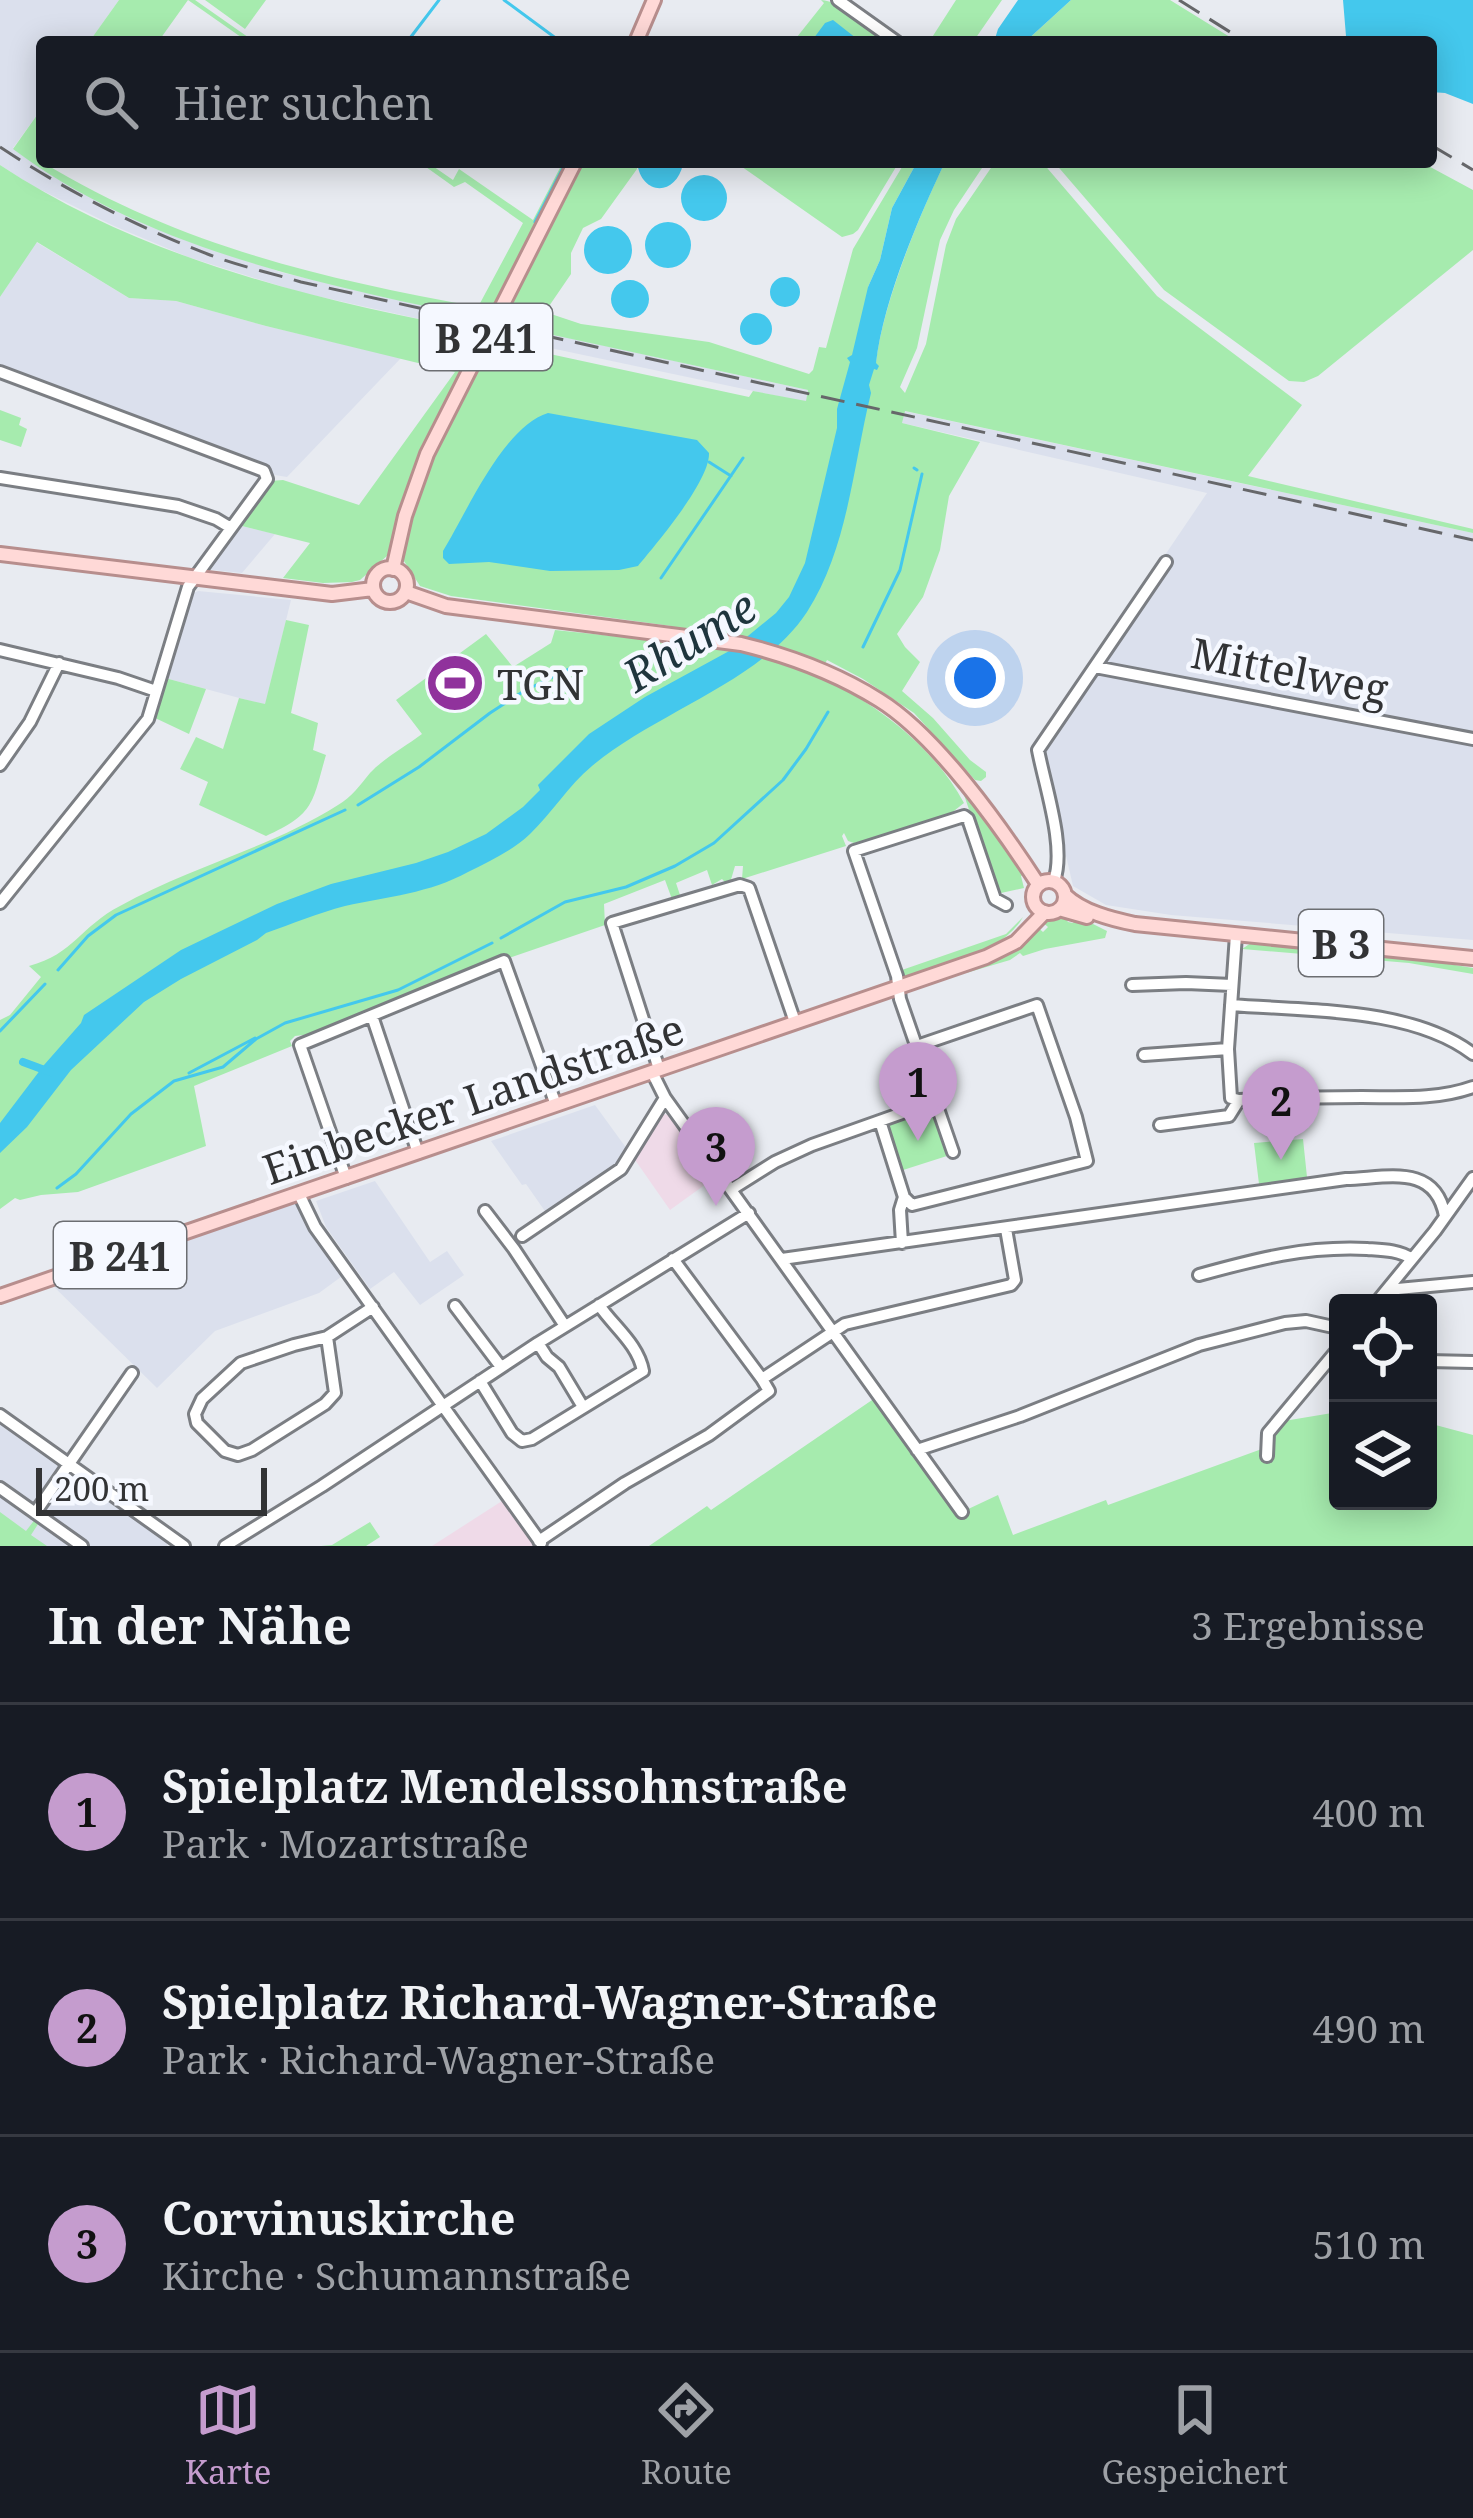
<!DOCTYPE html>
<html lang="de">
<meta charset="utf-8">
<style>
:root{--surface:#171b24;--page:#242831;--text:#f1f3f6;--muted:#9ea1a6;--line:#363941;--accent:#c59cce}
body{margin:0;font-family:"Noto Serif",serif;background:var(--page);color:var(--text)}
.controls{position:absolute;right:36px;bottom:36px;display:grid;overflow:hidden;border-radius:12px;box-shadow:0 6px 30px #0003}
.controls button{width:108px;height:108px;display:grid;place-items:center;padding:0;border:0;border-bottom:3px solid var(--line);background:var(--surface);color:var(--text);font:60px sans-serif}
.scale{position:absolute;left:36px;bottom:30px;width:231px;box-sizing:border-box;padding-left:12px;border:6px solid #323335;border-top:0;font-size:33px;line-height:42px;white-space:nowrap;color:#323335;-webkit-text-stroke:9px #f5f8ff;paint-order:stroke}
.you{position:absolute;left:975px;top:678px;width:42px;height:42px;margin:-30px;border:9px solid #fff;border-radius:50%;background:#1a73e8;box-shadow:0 0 0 18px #1a73e833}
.badge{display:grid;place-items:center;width:78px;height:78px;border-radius:50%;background:var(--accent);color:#111;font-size:39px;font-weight:700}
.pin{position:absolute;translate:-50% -99px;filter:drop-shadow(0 3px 6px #0008)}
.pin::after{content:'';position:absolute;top:63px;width:42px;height:36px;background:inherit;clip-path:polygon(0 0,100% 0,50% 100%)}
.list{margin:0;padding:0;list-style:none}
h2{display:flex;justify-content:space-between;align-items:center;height:156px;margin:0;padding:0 48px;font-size:51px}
h2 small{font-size:39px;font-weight:400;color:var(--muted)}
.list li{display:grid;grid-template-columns:78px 1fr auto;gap:36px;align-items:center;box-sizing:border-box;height:216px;padding:0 48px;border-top:3px solid var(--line)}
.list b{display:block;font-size:45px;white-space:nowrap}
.list p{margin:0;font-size:39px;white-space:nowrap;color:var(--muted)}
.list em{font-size:39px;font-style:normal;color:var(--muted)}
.icon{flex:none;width:66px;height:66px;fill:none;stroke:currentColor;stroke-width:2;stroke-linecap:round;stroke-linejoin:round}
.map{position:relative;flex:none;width:1473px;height:1546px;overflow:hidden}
.search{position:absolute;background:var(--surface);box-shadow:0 6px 30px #0003;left:36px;right:36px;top:36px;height:132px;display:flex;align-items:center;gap:30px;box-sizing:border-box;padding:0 42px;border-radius:12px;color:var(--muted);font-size:45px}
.sheet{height:804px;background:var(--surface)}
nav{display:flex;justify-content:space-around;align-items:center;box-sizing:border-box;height:168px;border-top:3px solid var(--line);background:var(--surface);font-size:33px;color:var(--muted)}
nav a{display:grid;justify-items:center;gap:6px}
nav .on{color:var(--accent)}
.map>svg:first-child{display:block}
</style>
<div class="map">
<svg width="1473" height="1546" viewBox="0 0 1473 1546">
<rect width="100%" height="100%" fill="#e8ebf1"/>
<!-- built -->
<path fill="#dbe0ed" d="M0,0H119L89,42H42V108L13,148L121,212L280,272L477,318L469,330L299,292L188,257L114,226L31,185L0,165Z
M36,242L129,298L176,301L266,326L401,358L287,477L275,475L0,372V297Z
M506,324L808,390L806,402L522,342L500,335Z
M904,411L1473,533V940L1171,915L1106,905L1073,886L1047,773L1035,747L1207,493L902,423Z
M238,525L275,534L242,573L205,569Z
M198,591L291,600L265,705L165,678L175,641L194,593Z
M595,1105L627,1149L609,1173L547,1214L526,1184L522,1185L491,1141Z
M375,1181L430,1262L447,1251L464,1275L420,1305L394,1272L370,1289L326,1227L316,1201Z
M290,1195L345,1274L319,1293L215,1331L157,1388L46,1279Z
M0,1410L168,1533L167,1546H0Z"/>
<!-- education -->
<path fill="#efdae8" d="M663,1114L668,1115L713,1179L670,1210L633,1157Z
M502,1501L534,1546H432Z"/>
<!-- green -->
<path fill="#a6ebae" d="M119,0H195L255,42H248L188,0L158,42H89Z
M205,0H266L245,29Z
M821,0C841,1 872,26 884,42H793L824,3Z
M956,0H1002L973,42H929Z
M1071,0H1170L1238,42H1025Z
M42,108V162C181,246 320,278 478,307L523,223L465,182L454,187L419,162H427L453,180L459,169L533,220L563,162H570L489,320C324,284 151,252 13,149Z
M581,162H637V169L601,219L583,228L571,253V274L545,312L581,324L709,342L809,374L813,370L819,347L826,348L853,249L905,162H917L892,208L880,260L868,287L876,362C883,303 919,216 945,162H986L954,210L940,240L917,348L900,387L905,393L926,344L946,245L956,219L995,162H1042L1157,296L1302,405L1248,476L1473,529V533L905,411L902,423L980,442L949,496L940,550L923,597L897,634L905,647L920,662L902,691L933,718L970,760L986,772V777L981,781L975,780L914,713L863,679L827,660L819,675C876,705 932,744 964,803L945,818L854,843L848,841L844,833L842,836L846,846L742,879L743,866H735L730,883L727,884L722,879L712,885L707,870L676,883L680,895H684L685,898L673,902L665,880L604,904L605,925L509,958H497L477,969L320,1033L295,1036L290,1041L292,1046L194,1086L206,1146L78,1192L41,1195L20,1200L15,1198L0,1209V1020L10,1015L41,977L29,966C74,954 81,926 120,906C190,867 270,848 338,805C352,797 360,785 370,773C384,758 406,746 422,734L396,700L486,634L513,667L551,643L555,630L660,641L671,626L451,596L420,586L402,558C411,478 457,406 493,337L500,335L522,342V348L749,397L753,391L806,401L808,390L498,323Z
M735,162H899L858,230L853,234L842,237Z
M1054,162H1421L1473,190V250L1318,376L1304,382L1289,381L1164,290Z
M0,165C144,260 316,300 483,332L414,469L388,555L360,580L352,582L323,583L283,578L310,543L238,525L270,481L283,480L359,505L455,372L266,326L176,301L129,298L37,242L0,297Z
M0,410L21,418L19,425L27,429L21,447L0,440Z
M286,620L309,625L291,713L318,723L313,750L326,755C312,803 315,814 266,836L199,805L208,782L180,769L196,737L223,749L239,698L265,704Z
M165,678L206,689L189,734L153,717Z
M961,786L1024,874L1021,876L1024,888L1001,893L996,889Z
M1069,913L1066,919L1068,922L1073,923L1077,916L1107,931L1105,938L1045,949L1023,956L1020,953L1010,960L966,973L1035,925L1043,932L1048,927L1040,920Z
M1023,917C1002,954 945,963 906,977L899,971L1006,934Z
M1251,943L1359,949L1473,968V974L1409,963L1242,949Z
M926,1108L935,1112L950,1155L900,1171L885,1128L889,1121Z
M1303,1139L1307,1177L1259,1184L1254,1143Z
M875,1398L964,1511L998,1495L1013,1535L1106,1500L1108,1505L1273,1445V1433L1284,1421L1338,1412V1501H1428V1423L1473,1435V1546H649L707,1506L711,1510Z
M0,1512L26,1531L36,1518L40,1521L31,1535L47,1546H0Z
M370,1522L380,1537L366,1546H321L332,1545Z"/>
<!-- water -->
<path fill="#44c8ed" d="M1018,0H1071L1025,42H994L998,29Z
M1343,0H1473V104L1445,93L1431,92V42H1352L1346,36Z
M833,20L861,42H811L825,23Z
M637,162H683V164C676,197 641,196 637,162Z
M917,162H945C918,219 883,301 876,363L879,366L877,370L874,369L869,385L871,393C853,466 848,548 807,612C761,682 656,712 592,766C568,786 552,813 530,834C512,851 490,861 468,872C430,893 387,897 345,906C318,913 292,924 266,933L257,940L181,979L144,1002L71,1070L27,1127L0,1153V1123L44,1065L81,1023L84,1015L181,950L277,904L331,884L416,863L448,852L486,834L523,807L540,790L538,785L589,734L645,697L731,650L776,613L789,597L805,563L837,428V409L850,362L847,358L852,355L868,287L880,260L892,208Z
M681 198a23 23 0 1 1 46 0a23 23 0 1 1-46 0Z
M645 245a23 23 0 1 1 46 0a23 23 0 1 1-46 0Z
M584 250a24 24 0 1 1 48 0a24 24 0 1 1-48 0Z
M770 292a15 15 0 1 1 30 0a15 15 0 1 1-30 0Z
M611 299a19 19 0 1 1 38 0a19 19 0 1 1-38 0Z
M740 329a16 16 0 1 1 32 0a16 16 0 1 1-32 0Z
M548,413L697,440L709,453C710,481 657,543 638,566L619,570L550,571L489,562L449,564L443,558V551C467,512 503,427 548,413Z"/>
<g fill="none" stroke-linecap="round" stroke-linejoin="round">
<!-- stream -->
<path stroke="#44c8ed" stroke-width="3" d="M504,0L561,42
M407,42L439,0
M535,222L566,162
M709,462L731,476
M914,468L917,470
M661,578L743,458
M863,647L900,570L922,474
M358,805L419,767L490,713L524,691L573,667
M501,938L565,902L626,887L675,866L714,843L783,780L806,749L828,712
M58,970L88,936L116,915L345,810
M0,1031L45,984
M189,1073L255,1038
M57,1188L76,1174L131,1114L174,1081L223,1067L256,1039L285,1023L398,990L492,943"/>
<!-- canal -->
<path stroke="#44c8ed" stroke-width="8" d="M23,1062L50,1072"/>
<defs>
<path id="minor" d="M838,0L897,42
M0,372L264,471L267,479L188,587L148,719L0,903
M0,478L178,506L216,519L231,528
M0,650L118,678L156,691
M1095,667L1473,739
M0,765L30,722L59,663
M1054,881C1066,847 1045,787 1038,750L1166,562
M1236,935L1228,1049L1231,1098L1239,1100
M1132,985L1186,983L1232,985
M1231,1005C1305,1011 1412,1007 1473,1054
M372,1016L418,1153
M1144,1055L1228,1049
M659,1069L612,923L740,885L749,888L795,1022
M652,1072L665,1098L962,1512
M1239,1100C1280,1098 1321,1097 1362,1097C1399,1097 1437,1100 1473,1087
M880,1121L904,1197L900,1210L902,1243
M1160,1125L1229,1116L1239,1100
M953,1152L900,999L897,976L854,851L964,816L968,819L995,899L1006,905
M346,1178L300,1045L504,961L556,1105
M732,1189L775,1162L812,1145L936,1101
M299,1194L315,1227L541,1543
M904,1197L912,1205L1087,1161L1076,1117L1037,1005L917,1046
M485,1211L514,1249L565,1326
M522,1236L621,1169L665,1098
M673,1259L762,1379
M782,1259L1346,1179C1387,1178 1435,1163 1445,1216
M1199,1275C1257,1259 1306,1246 1367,1249C1382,1250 1399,1250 1412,1259
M1387,1290L1473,1282
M1376,1303L1435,1231L1473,1178
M455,1306L501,1367
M327,1337L335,1393L325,1404L252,1450L238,1455L225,1451L197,1423L195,1414L202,1399L241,1363L294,1345L327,1337L373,1307
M538,1343L547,1357L559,1367L583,1407
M1428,1361L1473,1362
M480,1381L512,1433L522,1441L532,1439L643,1371C638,1344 614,1327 599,1305
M0,1415L184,1546
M917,1450L1020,1416L1199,1345L1285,1323L1306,1321L1338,1328
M1267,1456L1268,1433L1338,1349
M0,1488L82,1546
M35,1513L132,1373
M539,1541L625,1483L709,1435L769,1391L762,1379L845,1324L1011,1285L1015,1280L1006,1229
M225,1546L322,1486L538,1343L749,1213"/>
<path id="major" d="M636,42L654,0
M0,554L332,594L373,589
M373 585a17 17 0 1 1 34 0a17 17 0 1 1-34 0Z
M393,569L405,516L427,454L575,162
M406,592L446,606L741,644C790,656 836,673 879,700C936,735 1001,827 1038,884
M1033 897a16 16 0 1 1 32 0a16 16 0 1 1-32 0Z
M1065,895C1083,912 1111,919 1135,924L1473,958
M1059,909L1087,917
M0,1296L986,957L1016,942L1045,912"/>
</defs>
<!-- minor casing -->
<use href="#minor" stroke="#7b7e83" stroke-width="16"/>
<!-- major casing -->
<use href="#major" stroke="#b78e8d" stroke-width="18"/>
<!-- minor -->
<use href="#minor" stroke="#fff" stroke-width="10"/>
<!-- major -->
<use href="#major" stroke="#ffd9d7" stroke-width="12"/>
<!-- rail -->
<path stroke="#66676a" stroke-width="3" stroke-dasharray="24 12" stroke-linecap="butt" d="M1179,0L1246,42
M1431,145L1473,170
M0,147C65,190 137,227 210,255C239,266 271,273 301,282L1473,540"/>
</g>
<!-- icons -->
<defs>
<symbol id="stadium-disc" viewBox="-11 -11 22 22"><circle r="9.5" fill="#90329c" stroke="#f5f8ff"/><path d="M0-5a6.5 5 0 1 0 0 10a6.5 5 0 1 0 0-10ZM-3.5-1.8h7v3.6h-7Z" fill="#fff"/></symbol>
</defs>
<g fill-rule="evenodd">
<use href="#stadium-disc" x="422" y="650" width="66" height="66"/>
</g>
<g text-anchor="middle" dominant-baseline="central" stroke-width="9" stroke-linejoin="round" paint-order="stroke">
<!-- shield labels -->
<g fill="#f5f8ff" stroke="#6c6e72" stroke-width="3">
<rect x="420" y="304" width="132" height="66" rx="9"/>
<rect x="1299" y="910" width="84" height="66" rx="9"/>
<rect x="54" y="1222" width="132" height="66" rx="9"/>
</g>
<g font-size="39" font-weight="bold" fill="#323335">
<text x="486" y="337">B 241</text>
<text x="1341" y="943">B 3</text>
<text x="120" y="1255">B 241</text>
</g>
<!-- street labels -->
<g font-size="42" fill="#323335" stroke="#f5f8ff">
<text transform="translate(1290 670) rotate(11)">Mittelweg</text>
<text transform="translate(473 1098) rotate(-19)">Einbecker Landstraße</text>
</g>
<!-- poi labels -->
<g font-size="42" fill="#323335" stroke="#f5f8ff" text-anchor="start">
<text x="497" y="683">TGN</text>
</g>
<!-- water labels -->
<g font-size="45" font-style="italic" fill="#1f353d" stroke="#f5f8ff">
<text transform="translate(689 640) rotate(-32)">Rhume</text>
</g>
</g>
</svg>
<div class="controls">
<button><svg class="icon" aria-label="locate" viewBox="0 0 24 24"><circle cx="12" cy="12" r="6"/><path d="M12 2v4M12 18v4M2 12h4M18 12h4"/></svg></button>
<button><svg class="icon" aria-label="layers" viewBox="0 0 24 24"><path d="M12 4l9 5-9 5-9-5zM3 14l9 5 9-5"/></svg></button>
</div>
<div class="scale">200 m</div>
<div class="you"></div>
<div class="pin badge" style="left:918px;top:1141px">1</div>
<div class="pin badge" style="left:1281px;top:1160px">2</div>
<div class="pin badge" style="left:716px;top:1206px">3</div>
<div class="search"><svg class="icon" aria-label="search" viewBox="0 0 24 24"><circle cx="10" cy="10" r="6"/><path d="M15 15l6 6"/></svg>Hier suchen</div>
</div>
<section class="sheet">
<h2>In der Nähe<small>3 Ergebnisse</small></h2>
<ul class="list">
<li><span class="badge">1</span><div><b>Spielplatz Mendelssohnstraße</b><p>Park · Mozartstraße</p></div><em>400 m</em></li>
<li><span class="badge">2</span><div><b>Spielplatz Richard-Wagner-Straße</b><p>Park · Richard-Wagner-Straße</p></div><em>490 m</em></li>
<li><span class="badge">3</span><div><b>Corvinuskirche</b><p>Kirche · Schumannstraße</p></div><em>510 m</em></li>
</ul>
</section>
<nav>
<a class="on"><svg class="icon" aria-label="map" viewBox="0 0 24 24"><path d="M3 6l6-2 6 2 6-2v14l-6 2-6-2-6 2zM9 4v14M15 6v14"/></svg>Karte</a>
<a><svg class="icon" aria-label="directions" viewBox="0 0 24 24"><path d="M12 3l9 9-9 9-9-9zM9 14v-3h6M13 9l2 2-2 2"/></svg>Route</a>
<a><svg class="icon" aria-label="saved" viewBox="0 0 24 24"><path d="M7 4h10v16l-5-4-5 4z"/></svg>Gespeichert</a>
</nav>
